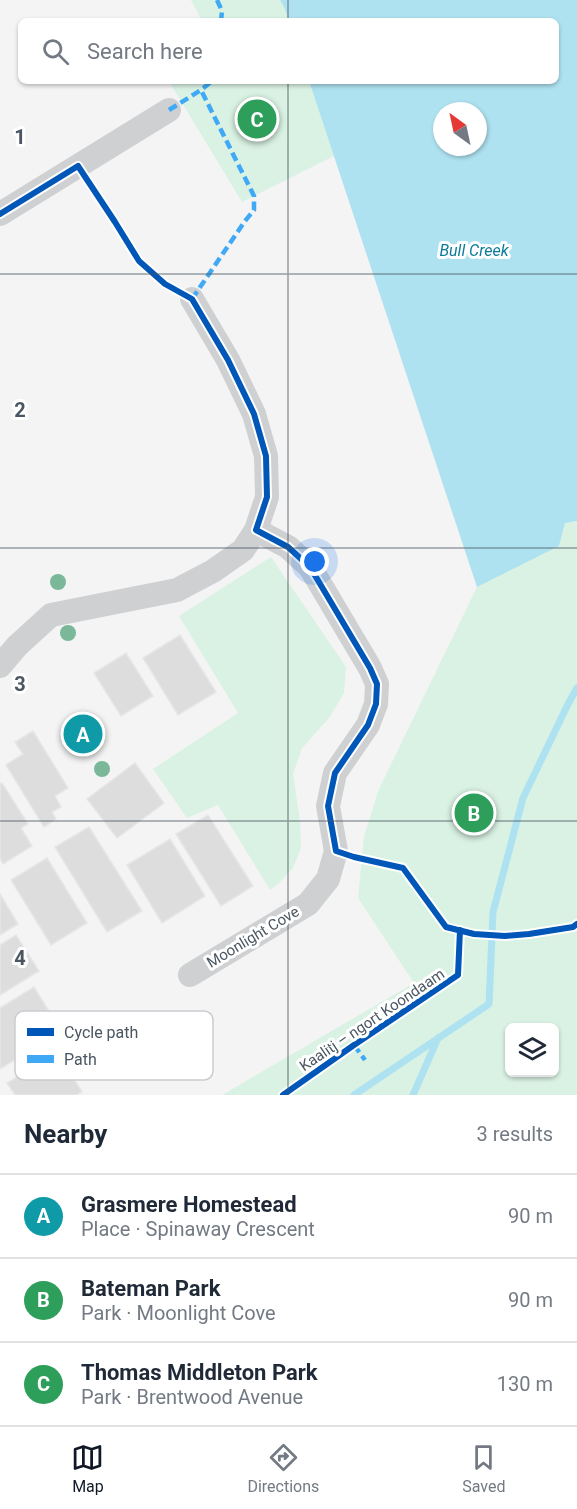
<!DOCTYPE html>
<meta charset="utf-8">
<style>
:root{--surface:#fff;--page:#f2f2f3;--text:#1f2937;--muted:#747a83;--line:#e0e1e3;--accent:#111827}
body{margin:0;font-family:Roboto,sans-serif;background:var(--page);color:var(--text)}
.controls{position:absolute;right:18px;bottom:18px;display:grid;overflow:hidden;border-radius:9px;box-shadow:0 2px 4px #0004}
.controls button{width:54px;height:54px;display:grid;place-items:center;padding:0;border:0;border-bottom:2px solid var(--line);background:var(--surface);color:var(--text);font:30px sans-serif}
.compass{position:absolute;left:433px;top:102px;width:54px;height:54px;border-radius:50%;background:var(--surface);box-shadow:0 2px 4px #0004;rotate:327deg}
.you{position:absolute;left:315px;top:562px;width:21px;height:21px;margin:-15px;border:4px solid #fff;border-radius:50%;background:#1a73e8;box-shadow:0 0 0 9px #1a73e833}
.badge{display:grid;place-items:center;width:39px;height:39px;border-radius:50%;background:var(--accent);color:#fff;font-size:20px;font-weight:700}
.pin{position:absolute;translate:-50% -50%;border:3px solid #fff;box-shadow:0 2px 6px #0006}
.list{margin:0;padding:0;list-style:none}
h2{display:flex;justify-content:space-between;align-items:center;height:78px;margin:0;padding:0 24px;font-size:26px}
h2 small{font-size:20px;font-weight:400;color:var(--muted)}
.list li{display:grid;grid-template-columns:39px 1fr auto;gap:18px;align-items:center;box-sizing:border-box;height:84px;padding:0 24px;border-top:2px solid var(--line)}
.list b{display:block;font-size:22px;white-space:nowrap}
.list p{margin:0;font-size:20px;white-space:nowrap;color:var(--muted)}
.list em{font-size:20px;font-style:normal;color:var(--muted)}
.icon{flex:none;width:33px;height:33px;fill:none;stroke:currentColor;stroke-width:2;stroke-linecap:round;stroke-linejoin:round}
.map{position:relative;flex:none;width:577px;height:1095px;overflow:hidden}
.search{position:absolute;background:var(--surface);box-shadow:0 2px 4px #0004;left:18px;right:18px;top:18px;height:66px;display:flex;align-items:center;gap:15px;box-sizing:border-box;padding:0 21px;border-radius:9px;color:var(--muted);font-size:22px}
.sheet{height:330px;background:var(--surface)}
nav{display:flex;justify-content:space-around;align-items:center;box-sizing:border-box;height:84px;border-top:2px solid var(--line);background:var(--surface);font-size:16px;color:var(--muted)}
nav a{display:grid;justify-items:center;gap:3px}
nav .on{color:var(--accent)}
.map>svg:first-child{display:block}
</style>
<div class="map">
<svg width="577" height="1095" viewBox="0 0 577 1095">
<rect width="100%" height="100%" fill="#f4f4f4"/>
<!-- green -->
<path fill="#d9f2e3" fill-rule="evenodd" d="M191,0H280L284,7L289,21H202Z
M172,81H309L334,156L242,202L170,83Z
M577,521V1095H222L414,983L358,898L364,836L379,789L477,587L559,546L565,523ZM510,1028H554V1072H510Z
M271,557L346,667L344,693L329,718L302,748L293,774L300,821L301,848L293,868L279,883L270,890L218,805L187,818L153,769L238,713L179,616Z"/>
<!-- water -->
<path fill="#aee2f0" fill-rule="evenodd" d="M280,0H577V521L565,523L559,546L477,587L309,81H556V21H289L284,7ZM442,111H478V147H442Z"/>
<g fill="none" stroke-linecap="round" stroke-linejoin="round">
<!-- stream -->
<path stroke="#aee2f0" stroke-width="7" d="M354,1095L489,1004L493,912L523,798L568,704L577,688
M413,1095L438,1038"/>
</g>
<!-- building -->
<path fill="#ddddde" stroke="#e5e6e7" stroke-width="1.5" d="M180,635L216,692L178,715L143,658Z
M126,653L153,696L121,716L94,673Z
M33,731L68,788L55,796L61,807L52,812L56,819L44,827L6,765L23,754L15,742Z
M135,763L164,803L117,838L87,799Z
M2,783L28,824L21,828L32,846L3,864L0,858V784Z
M208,815L253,886L221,906L176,834Z
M89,827L142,911L107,932L55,847Z
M170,839L205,896L162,923L127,865Z
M47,858L87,923L51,945L11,880Z
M0,894L18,924L0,935Z
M16,935L39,971L0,995V945Z
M34,987L61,1031L0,1069V1008Z
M57,1052L82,1092L76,1095H15L7,1083Z"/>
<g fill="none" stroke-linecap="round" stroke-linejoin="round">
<!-- minor -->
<path stroke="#ced0d2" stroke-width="24" d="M0,214L169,110
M0,666L17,646L51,615L177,590L213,571L243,550L256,530L267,497L266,456L254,414L228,360L192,299
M190,975L308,904L328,879L336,851L328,806L335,773L368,725L376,704L377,684L370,668L310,567L288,547L256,530"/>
<!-- quiet -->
<path stroke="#3fa9f5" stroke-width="4.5" stroke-dasharray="9 4.5" stroke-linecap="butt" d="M217,0L222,11L221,21
M169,110L201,90L212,81
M192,299L245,221L254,210V196L201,90
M354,1045L365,1060"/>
<defs>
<path id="cycleway" d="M0,214L78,166L115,222L139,261L165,284L192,299L228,360L254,414L266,456L267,497L256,530L288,547L310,567L370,668L377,684L376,704L368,725L335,773L328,806L336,851L354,857L403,868L446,927L474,934L505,936L529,934L573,927L577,924
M283,1095L354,1045L458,975L460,930"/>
</defs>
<!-- cycleway casing -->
<use href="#cycleway" stroke="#fff" stroke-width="10"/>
<!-- cycleway -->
<use href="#cycleway" stroke="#0057b8" stroke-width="6"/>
</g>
<!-- trees -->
<g fill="#7ab899">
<circle cx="58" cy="582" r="8"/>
<circle cx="68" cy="633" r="8"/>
<circle cx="102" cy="769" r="8"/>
</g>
<!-- grid -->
<path fill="none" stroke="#4a5661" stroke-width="1.5" stroke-opacity="0.55" d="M288,0V21M288,81V1095M0,274H577M0,548H577M0,821H577"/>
<g text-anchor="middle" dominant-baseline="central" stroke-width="6" stroke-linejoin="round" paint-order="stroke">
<!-- street labels -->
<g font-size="15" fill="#4a5661" stroke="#fff">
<text transform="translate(253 937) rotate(-31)">Moonlight Cove</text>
<text transform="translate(372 1020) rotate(-34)">Kaalitj – ngort Koondaam</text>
</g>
<!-- water labels -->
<g font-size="16" font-style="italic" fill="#0c7c9b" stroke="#fff">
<text x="474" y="250">Bull Creek</text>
</g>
</g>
<!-- legend -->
<rect x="15" y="1011" width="198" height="69" rx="9" fill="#fff" stroke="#c9ccd0" stroke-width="1.5"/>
<rect x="27" y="1028" width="27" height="8" fill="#0057b8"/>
<rect x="27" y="1055" width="27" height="8" fill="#3fa9f5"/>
<g font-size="16" fill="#4a5661">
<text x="64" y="1038">Cycle path</text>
<text x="64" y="1065">Path</text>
</g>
<g font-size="20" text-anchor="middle" font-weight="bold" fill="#4a5661" stroke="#fff" stroke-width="6" stroke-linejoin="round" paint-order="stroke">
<text x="20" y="144">1</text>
<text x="20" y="417">2</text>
<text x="20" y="691">3</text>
<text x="20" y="965">4</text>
</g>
</svg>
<div class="controls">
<button><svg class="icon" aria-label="layers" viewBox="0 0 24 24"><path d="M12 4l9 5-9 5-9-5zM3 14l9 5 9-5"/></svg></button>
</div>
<svg class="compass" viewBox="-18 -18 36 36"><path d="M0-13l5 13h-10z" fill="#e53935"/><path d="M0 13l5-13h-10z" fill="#747a83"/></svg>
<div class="you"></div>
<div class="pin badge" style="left:83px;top:734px;background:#0f9aa8">A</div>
<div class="pin badge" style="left:474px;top:813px;background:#2e9e5b">B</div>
<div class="pin badge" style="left:257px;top:119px;background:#2e9e5b">C</div>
<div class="search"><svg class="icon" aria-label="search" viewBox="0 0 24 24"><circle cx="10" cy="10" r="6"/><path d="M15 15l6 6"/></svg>Search here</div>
</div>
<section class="sheet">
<h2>Nearby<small>3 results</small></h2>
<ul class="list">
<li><span class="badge" style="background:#0f9aa8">A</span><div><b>Grasmere Homestead</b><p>Place · Spinaway Crescent</p></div><em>90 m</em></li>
<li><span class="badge" style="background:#2e9e5b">B</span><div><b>Bateman Park</b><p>Park · Moonlight Cove</p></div><em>90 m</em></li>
<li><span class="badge" style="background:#2e9e5b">C</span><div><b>Thomas Middleton Park</b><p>Park · Brentwood Avenue</p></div><em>130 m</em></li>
</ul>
</section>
<nav>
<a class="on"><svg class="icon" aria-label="map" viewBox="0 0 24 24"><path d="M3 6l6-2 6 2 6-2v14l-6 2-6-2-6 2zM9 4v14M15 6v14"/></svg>Map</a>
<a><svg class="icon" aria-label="directions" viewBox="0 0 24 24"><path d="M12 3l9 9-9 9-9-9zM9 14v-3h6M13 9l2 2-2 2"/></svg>Directions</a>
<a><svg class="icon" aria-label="saved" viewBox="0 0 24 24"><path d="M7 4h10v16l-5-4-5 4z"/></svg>Saved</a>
</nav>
